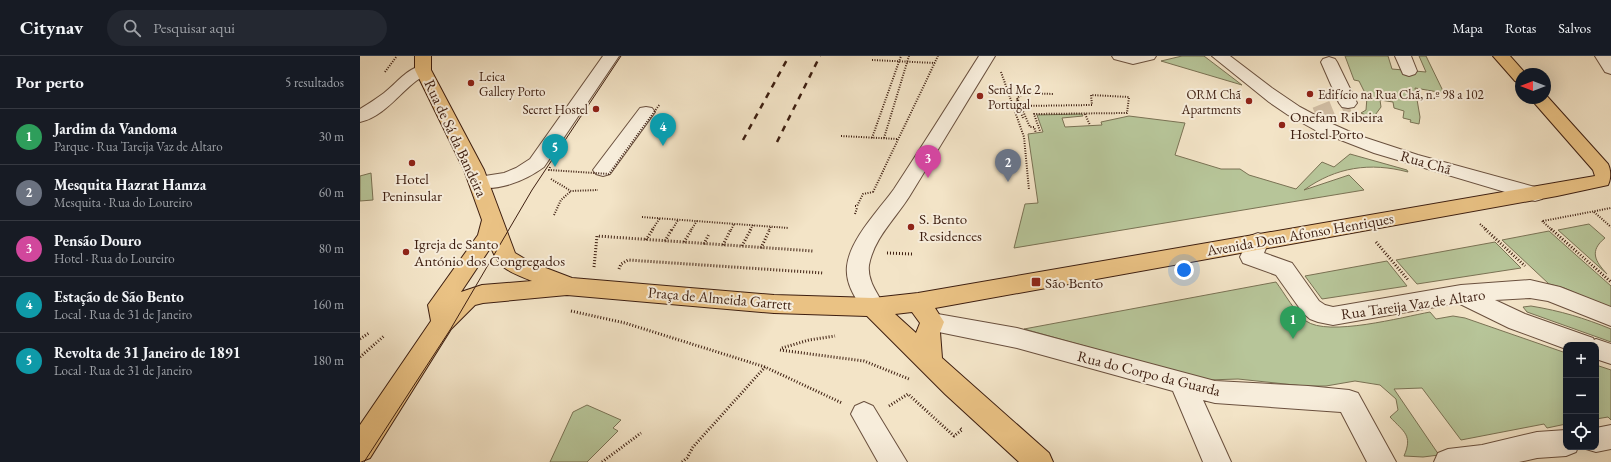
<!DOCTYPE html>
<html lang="pt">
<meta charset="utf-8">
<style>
:root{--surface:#171b24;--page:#242831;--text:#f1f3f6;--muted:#9ea1a6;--line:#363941;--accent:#8c9099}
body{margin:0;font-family:"EB Garamond",serif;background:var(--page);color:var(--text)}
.controls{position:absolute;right:12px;bottom:12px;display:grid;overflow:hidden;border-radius:8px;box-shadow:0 4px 16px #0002}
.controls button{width:36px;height:36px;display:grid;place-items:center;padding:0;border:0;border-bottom:1px solid var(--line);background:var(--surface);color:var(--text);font:20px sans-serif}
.compass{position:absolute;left:1155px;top:12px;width:36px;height:36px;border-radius:50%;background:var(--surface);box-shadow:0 4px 16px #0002;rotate:270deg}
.you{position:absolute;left:824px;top:214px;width:14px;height:14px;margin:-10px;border:3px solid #fff;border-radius:50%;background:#1a73e8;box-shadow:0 0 0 6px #1a73e833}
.badge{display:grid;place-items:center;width:26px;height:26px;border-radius:50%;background:var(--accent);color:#fff;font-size:13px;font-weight:700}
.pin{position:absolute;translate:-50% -33px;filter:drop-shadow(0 1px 2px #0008)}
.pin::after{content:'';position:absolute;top:21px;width:14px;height:12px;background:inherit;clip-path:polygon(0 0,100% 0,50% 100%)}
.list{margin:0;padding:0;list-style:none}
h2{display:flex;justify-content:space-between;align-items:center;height:52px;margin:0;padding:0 16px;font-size:17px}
h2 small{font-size:13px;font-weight:400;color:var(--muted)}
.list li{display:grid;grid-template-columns:26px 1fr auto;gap:12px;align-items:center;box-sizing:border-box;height:56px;padding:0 16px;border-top:1px solid var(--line)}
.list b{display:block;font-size:15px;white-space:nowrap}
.list p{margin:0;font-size:13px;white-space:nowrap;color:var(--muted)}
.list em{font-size:13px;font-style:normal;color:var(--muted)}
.icon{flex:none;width:22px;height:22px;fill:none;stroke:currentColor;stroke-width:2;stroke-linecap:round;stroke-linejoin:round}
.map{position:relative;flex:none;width:1251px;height:406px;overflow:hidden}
header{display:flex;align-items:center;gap:24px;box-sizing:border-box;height:56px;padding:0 20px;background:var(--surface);border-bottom:1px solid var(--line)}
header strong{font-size:19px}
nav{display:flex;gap:22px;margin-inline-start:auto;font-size:14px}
.search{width:280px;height:36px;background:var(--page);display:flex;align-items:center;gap:10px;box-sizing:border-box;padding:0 14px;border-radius:22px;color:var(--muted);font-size:15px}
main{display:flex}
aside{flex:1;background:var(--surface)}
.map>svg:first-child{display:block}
</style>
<header>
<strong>Citynav</strong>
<div class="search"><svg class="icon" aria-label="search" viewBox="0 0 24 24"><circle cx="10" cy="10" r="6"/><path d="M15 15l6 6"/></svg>Pesquisar aqui</div>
<nav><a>Mapa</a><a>Rotas</a><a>Salvos</a></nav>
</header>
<main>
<aside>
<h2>Por perto<small>5 resultados</small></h2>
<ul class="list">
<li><span class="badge" style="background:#2e9e5b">1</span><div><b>Jardim da Vandoma</b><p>Parque · Rua Tareija Vaz de Altaro</p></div><em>30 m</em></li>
<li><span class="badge" style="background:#6b7280">2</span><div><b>Mesquita Hazrat Hamza</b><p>Mesquita · Rua do Loureiro</p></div><em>60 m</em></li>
<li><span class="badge" style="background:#d1479c">3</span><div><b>Pensão Douro</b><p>Hotel · Rua do Loureiro</p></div><em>80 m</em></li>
<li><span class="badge" style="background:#0f9aa8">4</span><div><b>Estação de São Bento</b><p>Local · Rua de 31 de Janeiro</p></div><em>160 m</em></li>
<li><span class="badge" style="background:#0f9aa8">5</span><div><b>Revolta de 31 Janeiro de 1891</b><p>Local · Rua de 31 de Janeiro</p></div><em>180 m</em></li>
</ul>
</aside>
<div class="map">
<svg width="1251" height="406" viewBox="0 0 1251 406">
<rect width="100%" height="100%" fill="#f3e4c7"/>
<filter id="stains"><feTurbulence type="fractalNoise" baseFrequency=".005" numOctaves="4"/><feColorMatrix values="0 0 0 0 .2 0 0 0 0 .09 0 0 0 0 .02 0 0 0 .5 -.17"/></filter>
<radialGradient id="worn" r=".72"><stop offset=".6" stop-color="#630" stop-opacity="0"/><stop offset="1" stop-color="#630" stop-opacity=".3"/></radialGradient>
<!-- green -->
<path fill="#b7c599" stroke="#7a7254" d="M822,0H844L882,29L801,5Z
M985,0H1028L1032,13L1066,16L1059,0H1066L1084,37L1055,32L1060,61L1059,68L1050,66L1051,64L1043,62L1044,55L1034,52L1033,46L1020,44L1021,51L1013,62L1001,57L1006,54L1007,41L999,25L994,24Z
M722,58L723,60L702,62L705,71L742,69L741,66L769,60L825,67L815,99L861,113H880L889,119L936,133L962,106L974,111L990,98L1047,114L1048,116C1010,106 976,111 944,134L989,119L1004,134L654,192L665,148L678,147L668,78L683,76L677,59Z
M11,117L13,144L0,145V120Z
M1229,168L1245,182C1229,195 1235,205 1247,218L1198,174Z
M1189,175L1251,230V252L1204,232L1189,228L1142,184Z
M1135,186L1161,212L1057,228L1036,204Z
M1027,205L1047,230L962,243L945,220Z
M916,226C925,238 934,255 946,265C968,281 1043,261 1070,256L1076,263L1093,260L1105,262L1206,297V368L1187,372L1184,368L1101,384L1062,332L1034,333L1079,399L1063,401L1044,400C1053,379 1044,376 1030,361L1038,354L1036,343L1020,329L995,325L966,330H944L878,323L847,324L664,273Z
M1171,250C1201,255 1224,262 1251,273V286L1167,256L1163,251Z
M1236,309L1251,314V364L1248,361L1236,363Z
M227,349L261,364L253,372L258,375L227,406H190L213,356Z"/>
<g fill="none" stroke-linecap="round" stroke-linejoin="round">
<!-- minor-tunnel -->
<path stroke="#cfbca2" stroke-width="18" stroke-dasharray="18 9" stroke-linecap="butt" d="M956,60L988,47"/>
<defs>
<path id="minor" d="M243,0H259L184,111C165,125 136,137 112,130L109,126L112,122L144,117L156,112L170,103Z
M619,0H635C606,47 578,94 549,141C535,163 514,182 509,209C507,225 518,238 525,251L521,257L513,260L505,257C496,243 485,228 487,210C490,183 519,154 534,133C563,89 591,44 619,0Z
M752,0H796L794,3L773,8L754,3Z
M852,0H870L912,32L940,51L968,66L997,79L1058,99L1182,133L1185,138L1182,143L1175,145L1014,97L955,74L928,59L909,46Z
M1035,0H1051L1057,15L1055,18L1049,20L1043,18Z
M1235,0H1251V18L1245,16Z
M969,1L975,3L977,6L997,47L994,51L988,52L982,51L979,47L961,6L963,3Z
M63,9L69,11L71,14C67,20 61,21 56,25C38,39 23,61 0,66V53C8,48 16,43 24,37C37,27 46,13 63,9Z
M286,51L292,52L295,56L250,118L243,120L236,118L233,114L236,110L280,52Z
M898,177L906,180L909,185L904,197L932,207L959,245L965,249L973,251L1101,229L1170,224L1200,231L1251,251V270L1188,245L1170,242L1135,244L1165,258L1233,282L1234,284L1236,283L1251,288V308L1236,303V289H1206V293L1149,272L1098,247L973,269L958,266L950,263L943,257L916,219L883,207L880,201L890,180Z
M572,257L657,272L855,325L948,330L989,334L998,337L1036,406H1007L981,356L855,347L843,344L871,406H843L813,335L657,292L564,273L560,266L564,259Z
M504,346L513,350L547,406H518L491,358L495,350Z
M1251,369V393L1236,396L1226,393L1225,391H1236V372Z
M1206,374V391H1218L1216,396L1206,400L1177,402L1159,406H1074L1078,397L1088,393L1122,389L1177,376Z"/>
<path id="major" d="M55,0H71V14L124,114L155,197L170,206L212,222L414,239L513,242L558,237L1235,120L1233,114L1170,42H1185V38L1248,108C1251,114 1251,123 1248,129L1197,140L575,252L584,266L580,276L582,302L689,397L693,406H659L585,338L507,260L414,257L207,239L123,247L115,249L91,273L10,402L0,406V369L71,265L68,249L118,179L122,164L104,114L55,14ZM131,191C139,214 151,216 172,225L122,229L101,236ZM552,256L560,267L556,277L535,258Z
M1133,0H1150L1166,18H1161V27L1155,25Z"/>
</defs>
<!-- minor casing -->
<use href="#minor" stroke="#6a503e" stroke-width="2"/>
<!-- major casing -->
<use href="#major" stroke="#3d1e10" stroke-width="2"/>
<!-- path-far1 -->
<path stroke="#3d1e10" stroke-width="2" stroke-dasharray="1 1.5" stroke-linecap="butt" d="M512,4L575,7
M25,16L37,0
M641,16L664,81L669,134
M658,44L670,71H674L676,77
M661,50L732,49L731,39L769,41L767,57L674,58L680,75
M725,58L730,69
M663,62L656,44H658L657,42L664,37L694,38
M481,80L538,83
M512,82L541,0
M524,82L549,0
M191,123L211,135L238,134
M513,136L578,0
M495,150H497L503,138L513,136
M1234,156L1251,171
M495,158L497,152
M194,159L201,144L211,135
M282,161L429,172
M1182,165L1192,174
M1183,165L1251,152
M1120,168L1127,174
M292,174L300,162
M312,174L318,164
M331,174L337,165
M371,174L374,168
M390,174L393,169
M409,174L411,170"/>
<!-- path -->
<path stroke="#3d1e10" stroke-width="3" stroke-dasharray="1 2" stroke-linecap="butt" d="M1125,173L1165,210
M1191,173L1251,226
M286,184L293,173
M305,185L312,173
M324,186L332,173
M1016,186L1049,225
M344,188L349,178
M363,189L371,173
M382,190L391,173
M401,192L410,173
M527,197L552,198
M234,211L237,180L453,195
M259,213L261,208L268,204L463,217
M211,255L265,267L405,311L482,347
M0,283L9,277
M422,292L449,284L475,280
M420,294L504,305L549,323
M0,301L24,280
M529,350L548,338L594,380L602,374L600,372
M242,406L281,377
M322,406L327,402L333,391L405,311"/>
<!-- minor -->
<use href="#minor" fill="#f7eddb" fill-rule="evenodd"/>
<!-- major -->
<use href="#major" fill="#eac284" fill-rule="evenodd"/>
<!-- tram -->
<path stroke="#3d1e10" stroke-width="1" d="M4,406L90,274L172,134L261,0"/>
<!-- rail -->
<path stroke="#3d1e10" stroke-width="2.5" stroke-dasharray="6 6" stroke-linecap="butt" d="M383,84L429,0
M417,86L460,0"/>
<!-- path-bridge -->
<path stroke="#3d1e10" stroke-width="2" stroke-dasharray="1 1.5" stroke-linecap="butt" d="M190,111L189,114L249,118L300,48"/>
</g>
<!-- markers -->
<g fill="#8f2418" stroke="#f7eddb" stroke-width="1.5">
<circle cx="111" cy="27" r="4"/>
<circle cx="950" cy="38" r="4"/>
<circle cx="620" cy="40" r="4"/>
<circle cx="889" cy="45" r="4"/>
<circle cx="236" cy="53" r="4"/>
<circle cx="922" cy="69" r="4"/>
<circle cx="52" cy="107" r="4"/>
<circle cx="551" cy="171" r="4"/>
<circle cx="46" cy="196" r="4"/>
<rect x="671" y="221" width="10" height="10" rx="2"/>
</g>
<g text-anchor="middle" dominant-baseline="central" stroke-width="4" stroke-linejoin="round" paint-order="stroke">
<!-- far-poi labels -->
<g font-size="13" fill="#3d1e10" stroke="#f7eddb" text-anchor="start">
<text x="119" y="20">Leica<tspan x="119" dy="15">Gallery Porto</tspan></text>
<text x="628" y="33">Send Me 2<tspan x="628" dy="15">Portugal</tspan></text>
<text x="881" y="38" text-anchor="end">ORM Chã<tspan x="881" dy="15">Apartments</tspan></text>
<text x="958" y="38">Edifício na Rua Chã, n.º 98 a 102</text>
<text x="228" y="53" text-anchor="end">Secret Hostel</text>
</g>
<!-- poi labels -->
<g font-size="15" fill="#3d1e10" stroke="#f7eddb" text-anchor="start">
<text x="930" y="60">Onefam Ribeira<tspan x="930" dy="17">Hostel Porto</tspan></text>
<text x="52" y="122" text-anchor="middle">Hotel<tspan x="52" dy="17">Peninsular</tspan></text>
<text x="559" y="162">S. Bento<tspan x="559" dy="17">Residences</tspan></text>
<text x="54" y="187">Igreja de Santo<tspan x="54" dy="17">António dos Congregados</tspan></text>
<text x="685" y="226">São Bento</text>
</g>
<!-- street labels -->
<g font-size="15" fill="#3d1e10" stroke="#f7eddb">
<text transform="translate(96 82) rotate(65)">Rua de Sá da Bandeira</text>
<text transform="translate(1066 106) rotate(16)">Rua Chã</text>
<text transform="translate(940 178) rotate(-10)">Avenida Dom Afonso Henriques</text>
<text transform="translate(360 242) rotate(5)">Praça de Almeida Garrett</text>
<text transform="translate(1053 248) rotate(-8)">Rua Tareija Vaz de Altaro</text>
<text transform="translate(789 317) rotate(14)">Rua do Corpo da Guarda</text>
</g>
</g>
<rect width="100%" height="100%" filter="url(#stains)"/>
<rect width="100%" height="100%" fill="url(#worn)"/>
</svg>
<div class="controls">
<button>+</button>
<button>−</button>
<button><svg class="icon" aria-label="locate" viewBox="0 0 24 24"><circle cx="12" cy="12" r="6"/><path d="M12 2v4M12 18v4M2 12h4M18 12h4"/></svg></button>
</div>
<svg class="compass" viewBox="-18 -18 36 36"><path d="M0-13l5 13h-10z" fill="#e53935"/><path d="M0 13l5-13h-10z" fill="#9ea1a6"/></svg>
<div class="you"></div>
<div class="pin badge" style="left:933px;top:283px;background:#2e9e5b">1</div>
<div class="pin badge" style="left:648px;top:126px;background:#6b7280">2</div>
<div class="pin badge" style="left:568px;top:122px;background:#d1479c">3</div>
<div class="pin badge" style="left:303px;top:90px;background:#0f9aa8">4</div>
<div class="pin badge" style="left:195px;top:111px;background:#0f9aa8">5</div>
</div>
</main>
